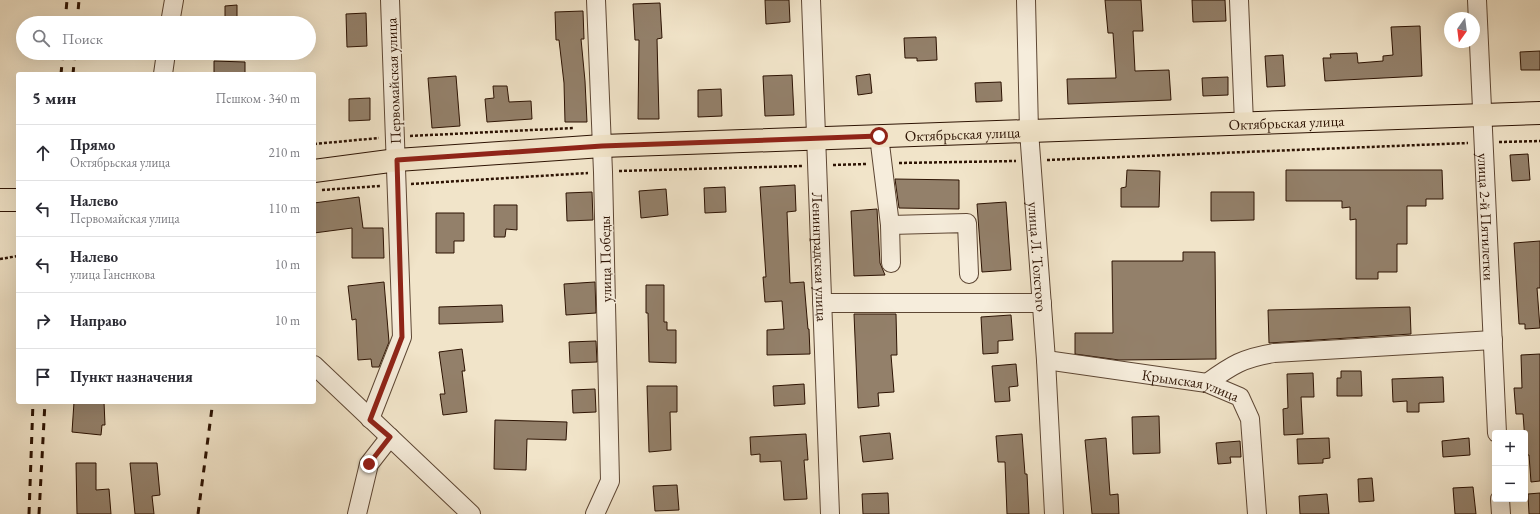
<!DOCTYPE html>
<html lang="ru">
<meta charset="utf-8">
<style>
:root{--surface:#fff;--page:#f2f2f3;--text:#2b2b33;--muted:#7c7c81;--line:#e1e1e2}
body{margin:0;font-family:"EB Garamond",serif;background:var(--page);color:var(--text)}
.controls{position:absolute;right:12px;bottom:12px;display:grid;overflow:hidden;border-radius:4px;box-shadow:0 4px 16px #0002}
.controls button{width:36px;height:36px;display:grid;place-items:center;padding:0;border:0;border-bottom:1px solid var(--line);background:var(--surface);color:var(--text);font:20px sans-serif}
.compass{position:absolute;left:1444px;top:12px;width:36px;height:36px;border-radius:50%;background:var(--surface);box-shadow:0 4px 16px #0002;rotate:194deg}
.stop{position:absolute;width:12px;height:12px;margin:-9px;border:3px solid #8f2418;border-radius:50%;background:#fff}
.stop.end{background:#8f2418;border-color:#fff;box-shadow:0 1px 4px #0008}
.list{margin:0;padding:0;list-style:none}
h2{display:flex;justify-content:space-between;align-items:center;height:52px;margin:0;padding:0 16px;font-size:17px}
h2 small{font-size:13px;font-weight:400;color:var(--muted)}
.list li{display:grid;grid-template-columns:26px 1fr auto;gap:12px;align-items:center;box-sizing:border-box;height:56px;padding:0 16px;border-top:1px solid var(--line)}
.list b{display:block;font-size:15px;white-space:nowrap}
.list p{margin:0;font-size:13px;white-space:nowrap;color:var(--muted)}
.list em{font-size:13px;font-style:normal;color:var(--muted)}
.icon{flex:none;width:22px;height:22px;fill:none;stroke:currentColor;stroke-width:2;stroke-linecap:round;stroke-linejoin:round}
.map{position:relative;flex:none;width:1540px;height:514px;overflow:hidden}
.search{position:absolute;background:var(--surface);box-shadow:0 4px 16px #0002;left:16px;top:16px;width:300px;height:44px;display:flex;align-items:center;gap:10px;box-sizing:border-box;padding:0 14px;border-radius:22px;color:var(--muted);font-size:15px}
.panel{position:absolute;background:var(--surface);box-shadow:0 4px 16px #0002;left:16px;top:72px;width:300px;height:332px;border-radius:4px}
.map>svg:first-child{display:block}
</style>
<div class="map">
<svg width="1540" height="514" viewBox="0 0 1540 514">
<rect width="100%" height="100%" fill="#f1e4c9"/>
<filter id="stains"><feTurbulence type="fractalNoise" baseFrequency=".005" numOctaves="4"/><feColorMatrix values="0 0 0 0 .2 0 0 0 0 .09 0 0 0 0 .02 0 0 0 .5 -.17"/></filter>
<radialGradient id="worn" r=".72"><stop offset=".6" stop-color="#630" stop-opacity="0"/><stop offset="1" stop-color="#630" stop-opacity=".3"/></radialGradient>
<!-- building -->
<path fill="#93806a" stroke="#2d1303" d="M765,0H789L790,22L766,24Z
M1105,0H1141L1143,31H1133L1135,71L1169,70L1171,100L1068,104L1067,79L1116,78L1113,33H1108Z
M1192,0H1225L1226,21L1193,22Z
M660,3L662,38L657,39L659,119H638L639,40H635L633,4Z
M237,5V23H225V6Z
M583,11L584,39H581L585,81L587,122H565L564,83L559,40H556L555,12Z
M366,13L367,46L347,47L346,14Z
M1420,26L1422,76L1325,81L1323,58H1331L1330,54L1357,53L1358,63L1383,61V56L1393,55L1391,27Z
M936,37L937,60L917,61V58H905L904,38Z
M1540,51V70H1521L1520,52Z
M1283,55L1285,86L1267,87L1265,56Z
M214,61L245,62V74H214Z
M870,74L872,93L858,95L856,76Z
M792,75L794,115L765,116L763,76Z
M456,76L460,126L432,128L428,78Z
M1228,77V95L1203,96L1202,78Z
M1001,82L1002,101L976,102L975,83Z
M493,86H507L509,102L531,101L532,119L487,122L485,99L494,98Z
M721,89L722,116L698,117V90Z
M370,98V120L349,121V99Z
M1528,154L1530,180L1512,181L1510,155Z
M1127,170L1160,171L1159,207H1121V188L1126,187Z
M1286,170H1442L1443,199H1426V206H1407V244H1397V272H1378V279H1356V219L1350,220V207L1342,208V201H1286Z
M895,179L959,180V209L899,208Z
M795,185L796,211L787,212L790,283L804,282L808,329H809L810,354L767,355V330L784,329L782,301L765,302L763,277H766L760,187Z
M725,187L726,212L705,213L704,188Z
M666,189L668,215L641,218L639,191Z
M592,192L593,220L567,221L566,193Z
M1211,192H1254V220L1211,221Z
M359,197L363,228H383L384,258H352V228L314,233V203Z
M1006,202L1011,270L982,272L977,204Z
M494,205H517V230L506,229L505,237H494Z
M877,209L880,263L885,275L854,276L851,211Z
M436,213H464V241H454V253H436Z
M1540,241V288H1537L1540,328L1525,329V324H1519L1514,243Z
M1183,252H1215L1216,359L1119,360L1075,354V333H1113L1112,261H1183Z
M384,282L389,342L379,367H372L371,359L358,360L356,319L352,320L348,286Z
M595,282L596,313L566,315L564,284Z
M646,285H664V322H667V330H676V363L649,362L648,313H646Z
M502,305L503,322L439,324V307Z
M1410,307L1411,334L1269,343L1268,310Z
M854,314H896L897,355H891L894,392L878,393L879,406L858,408Z
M1011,315L1013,340L998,341V353L983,354L981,317Z
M596,341L597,362L570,363L569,342Z
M462,349L465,371H462L467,412L443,415L440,394H445L439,352Z
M1540,354V481L1531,482L1529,455H1526L1523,414H1516L1514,388H1522L1521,355Z
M1016,364L1018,386L1009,387L1010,401L995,402L992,366Z
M1341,371H1361L1362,396H1337V378H1341Z
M1313,373L1314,397H1301L1303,434L1284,435L1283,409L1288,408L1287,374Z
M1443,377L1444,402L1419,403V412H1407V401L1393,402L1392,379Z
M804,384L805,404L774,406L773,386Z
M647,386H677V412H670L671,450L649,452Z
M595,389L596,412L573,413L572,390Z
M74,402H104L105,425H102L101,435L72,432Z
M1159,416L1160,453L1133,454L1132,417Z
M495,420L567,422L566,440L527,439L526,470L494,469Z
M890,433L893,459L863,462L860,436Z
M806,434L808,460H804L807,499L784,500L781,461L760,462V454L751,455L750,437Z
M1022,434L1025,474H1027L1029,514H1007L1005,462H998L996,436Z
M1106,438L1110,495L1118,494L1119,514H1092L1085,440Z
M1329,438L1330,458L1323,459V463L1298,464L1297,439Z
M1469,438L1470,455L1443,457L1442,441Z
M1240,441L1241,457H1230L1231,463L1218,464L1216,443Z
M76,463H96V490L109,489L111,514H77Z
M130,463H157L160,495L152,496L154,514H135Z
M1372,478L1374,501L1359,502L1358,479Z
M677,485L679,510L655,511L653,486Z
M1473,487L1476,514H1455L1453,488Z
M888,493L889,514H863L862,494Z
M1540,493V514H1529L1528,494Z
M1327,494L1329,514H1300L1299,496Z"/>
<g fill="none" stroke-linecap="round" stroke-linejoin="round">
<defs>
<g id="minor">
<path id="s1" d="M811,0L830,514"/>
<path id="s2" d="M1026,0L1029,131L1046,360L1054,514"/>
<path d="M1239,0L1244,123"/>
<path id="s3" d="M1477,0L1497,433"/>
<path d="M170,23L174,0"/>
<path d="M163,74L166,53"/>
<path d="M879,136L890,225L891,263"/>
<path d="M890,225L967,223L969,274"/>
<path d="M822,303H1042"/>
<path id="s4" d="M1046,360L1207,383L1240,397L1250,419L1257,514"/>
<path d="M314,365L471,514"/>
<path d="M1207,383C1232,365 1243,358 1274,353L1493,340"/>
<path d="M370,419L402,337L390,0"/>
<path d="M1500,499L1501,514"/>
<path d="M357,514L369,464L390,437"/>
<path d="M595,514L610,481L603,172L596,0"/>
</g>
<g id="major">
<path id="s5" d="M314,171L397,160L602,146L1540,113"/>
<path d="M0,200H18"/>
</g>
</defs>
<!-- minor casing -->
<use href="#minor" stroke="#5e4734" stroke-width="20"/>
<!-- major casing -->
<use href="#major" stroke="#2d1303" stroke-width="24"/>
<!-- path -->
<path stroke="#2d1303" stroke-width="2.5" stroke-dasharray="3 2" stroke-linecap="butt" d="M410,136L573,128
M1499,142L1540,141
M314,144L379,138
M1047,160L1468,143
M899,163L1016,161
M833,165L866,164
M619,171L802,166
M411,184L588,173
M322,190L380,186
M0,259L18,256"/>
<!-- minor -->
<use href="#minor" stroke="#f6eddc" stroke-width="18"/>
<!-- major -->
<use href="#major" stroke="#f1e4c9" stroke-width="22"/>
<!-- rail -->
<path stroke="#2d1303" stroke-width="3" stroke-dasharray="7 7" stroke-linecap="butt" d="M65,23L67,0
M77,23L79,0
M61,74L63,53
M73,74L75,53
M29,514L33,402
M39,514L45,402
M198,514L212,408"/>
</g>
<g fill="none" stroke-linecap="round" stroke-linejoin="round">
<!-- route -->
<path stroke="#8f2418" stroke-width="5" d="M369,464L390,437L370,420L402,337L397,160L602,146L879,136"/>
</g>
<g text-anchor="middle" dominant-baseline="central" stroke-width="3" stroke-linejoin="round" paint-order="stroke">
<!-- street labels -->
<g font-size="15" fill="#2d1303" stroke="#f6eddc">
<text transform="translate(393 81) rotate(-92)">Первомайская улица</text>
<text stroke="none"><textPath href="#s5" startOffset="974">Октябрьская улица</textPath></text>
<text stroke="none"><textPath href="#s5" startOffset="650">Октябрьская улица</textPath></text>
<text stroke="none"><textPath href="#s3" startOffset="217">улица 2-й Пятилетки</textPath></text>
<text stroke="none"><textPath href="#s1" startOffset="257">Ленинградская улица</textPath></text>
<text stroke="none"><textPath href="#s2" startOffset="257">улица Л. Толстого</textPath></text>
<text transform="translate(605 259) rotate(-91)">улица Победы</text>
<text stroke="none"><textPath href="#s4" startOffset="147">Крымская улица</textPath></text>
</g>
</g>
<rect width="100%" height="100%" filter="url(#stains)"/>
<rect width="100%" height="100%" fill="url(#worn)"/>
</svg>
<div class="controls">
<button>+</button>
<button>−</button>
</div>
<svg class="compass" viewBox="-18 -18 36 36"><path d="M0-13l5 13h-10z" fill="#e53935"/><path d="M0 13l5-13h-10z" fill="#7c7c81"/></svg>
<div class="stop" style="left:879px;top:136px"></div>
<div class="stop end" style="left:369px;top:464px"></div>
<div class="search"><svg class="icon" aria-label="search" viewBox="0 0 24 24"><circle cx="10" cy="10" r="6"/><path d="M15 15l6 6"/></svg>Поиск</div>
<section class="panel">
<h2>5 мин<small>Пешком · 340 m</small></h2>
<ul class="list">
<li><svg class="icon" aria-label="ahead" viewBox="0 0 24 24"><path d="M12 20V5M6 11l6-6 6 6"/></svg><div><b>Прямо</b><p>Октябрьская улица</p></div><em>210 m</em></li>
<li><svg class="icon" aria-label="left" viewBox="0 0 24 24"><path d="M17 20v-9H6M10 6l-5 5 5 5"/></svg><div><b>Налево</b><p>Первомайская улица</p></div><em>110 m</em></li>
<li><svg class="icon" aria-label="left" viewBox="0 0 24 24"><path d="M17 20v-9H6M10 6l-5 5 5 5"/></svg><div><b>Налево</b><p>улица Ганенкова</p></div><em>10 m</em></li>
<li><svg class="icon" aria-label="right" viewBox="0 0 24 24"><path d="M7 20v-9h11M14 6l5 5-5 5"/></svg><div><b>Направо</b></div><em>10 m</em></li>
<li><svg class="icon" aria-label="arrive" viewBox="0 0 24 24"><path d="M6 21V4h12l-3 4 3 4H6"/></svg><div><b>Пункт назначения</b></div></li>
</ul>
</section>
</div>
